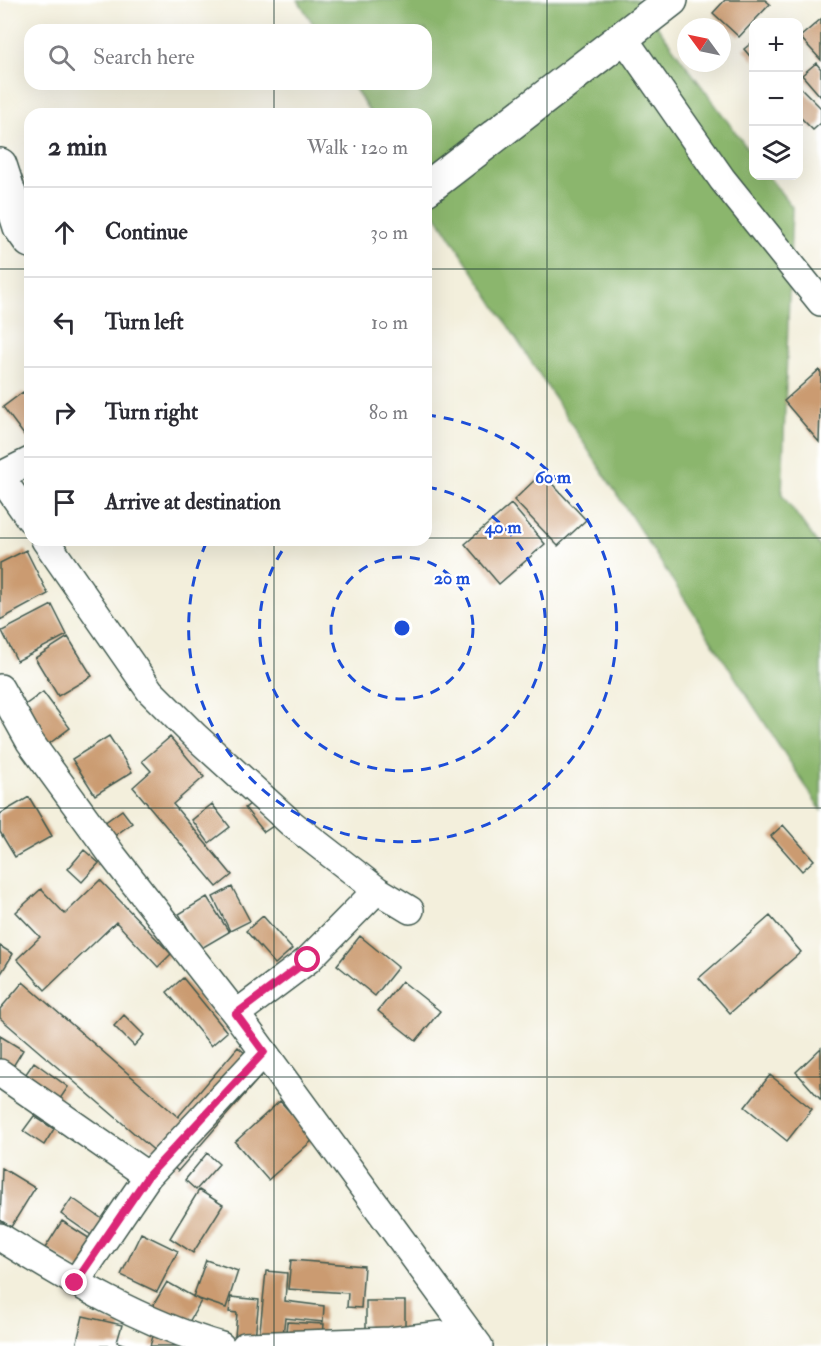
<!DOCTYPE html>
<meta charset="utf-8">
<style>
:root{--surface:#fff;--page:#f2f2f3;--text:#2b2b33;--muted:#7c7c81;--line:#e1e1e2}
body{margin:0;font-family:"IM FELL Double Pica",serif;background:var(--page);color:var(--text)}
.controls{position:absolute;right:18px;top:18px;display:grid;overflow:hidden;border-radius:12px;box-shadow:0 6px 24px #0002}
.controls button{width:54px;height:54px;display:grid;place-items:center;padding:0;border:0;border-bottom:2px solid var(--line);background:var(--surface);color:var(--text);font:30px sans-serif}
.compass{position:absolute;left:677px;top:18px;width:54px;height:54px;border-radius:50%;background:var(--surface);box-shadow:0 6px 24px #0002;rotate:303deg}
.stop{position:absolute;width:18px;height:18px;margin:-14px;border:4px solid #db2777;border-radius:50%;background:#fff}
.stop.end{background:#db2777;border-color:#fff;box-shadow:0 2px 6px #0008}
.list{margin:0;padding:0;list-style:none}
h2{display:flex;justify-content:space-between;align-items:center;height:78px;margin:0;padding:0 24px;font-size:26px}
h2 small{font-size:20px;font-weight:400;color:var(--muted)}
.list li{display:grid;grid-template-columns:39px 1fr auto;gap:18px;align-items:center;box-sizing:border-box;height:90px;padding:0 24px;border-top:2px solid var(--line)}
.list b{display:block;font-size:22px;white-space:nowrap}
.list em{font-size:20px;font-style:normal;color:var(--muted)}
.icon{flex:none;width:33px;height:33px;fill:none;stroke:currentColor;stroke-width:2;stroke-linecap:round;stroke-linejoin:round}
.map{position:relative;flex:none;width:821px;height:1346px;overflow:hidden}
.search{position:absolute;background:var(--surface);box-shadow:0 6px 24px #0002;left:24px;top:24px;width:408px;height:66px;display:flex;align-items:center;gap:15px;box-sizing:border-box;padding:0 21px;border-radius:18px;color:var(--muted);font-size:22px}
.panel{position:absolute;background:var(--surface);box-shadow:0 6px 24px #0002;left:24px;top:108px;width:408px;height:438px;border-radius:18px}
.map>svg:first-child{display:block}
</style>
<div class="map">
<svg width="821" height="1346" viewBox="0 0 821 1346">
<rect width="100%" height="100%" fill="#fff"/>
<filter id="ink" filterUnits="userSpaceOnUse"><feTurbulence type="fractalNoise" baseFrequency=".0167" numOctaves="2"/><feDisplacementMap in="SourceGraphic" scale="12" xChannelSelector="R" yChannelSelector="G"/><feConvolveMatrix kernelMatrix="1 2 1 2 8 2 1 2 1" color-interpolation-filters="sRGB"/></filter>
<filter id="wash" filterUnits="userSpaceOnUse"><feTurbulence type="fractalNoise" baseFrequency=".008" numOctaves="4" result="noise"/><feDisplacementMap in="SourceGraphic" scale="24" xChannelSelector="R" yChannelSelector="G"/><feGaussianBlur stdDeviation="1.35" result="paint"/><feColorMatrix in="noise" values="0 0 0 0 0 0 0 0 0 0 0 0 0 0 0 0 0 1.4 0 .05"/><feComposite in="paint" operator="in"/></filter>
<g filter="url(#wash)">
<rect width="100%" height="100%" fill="#f3efdc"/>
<!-- forest -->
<path fill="#8bb66d" stroke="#557a50" stroke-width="1.5" d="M298,0H638L753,156L754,176H768L792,207L782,495L821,548V810L426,199V114H371L352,84H426V30H317Z"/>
<g id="blocks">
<!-- building -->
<path fill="#cb9b71" d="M725,0H765L770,4L739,37L713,13Z
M821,19V60L800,37Z
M754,41V61L744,49Z
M816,63L821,69V97L802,75Z
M798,85L821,108V123L813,130L798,115Z
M819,370L821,373L819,442L784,401Z
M23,392L30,402V443L3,407Z
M542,473L586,520L558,546L514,500Z
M511,504L545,544L499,584L465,544Z
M26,550L48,594L0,620V563Z
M52,605L67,635L17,661L2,631Z
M68,637L92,676L58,696L35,658Z
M43,692L70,728L46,746L18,710Z
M109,736L132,772L95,795L72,759Z
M170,737L204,777L173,804L232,875L217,887L133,787L151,771L142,761Z
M29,797L52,836L15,857L0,832V814Z
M254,801L273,826L264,832L245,808Z
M212,804L230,827L209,843L192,820Z
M122,810L132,823L109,840L100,826Z
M783,825L814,860L802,871L771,836Z
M84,850L99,863L82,882L68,869Z
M100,880L171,954L158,967L116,922L45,990L17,959L40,937L16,912L41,889L65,914Z
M232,887L250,921L230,931L213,897Z
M207,897L229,932L200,949L179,914Z
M263,916L292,949L275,964L246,931Z
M770,916L801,952L730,1013L699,978Z
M360,936L398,967L375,996L337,965Z
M0,946L13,954L0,975Z
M183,978L227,1032L211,1046L167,992Z
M402,981L440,1011L416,1041L378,1011Z
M23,982L178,1117L238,1047L265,1071L178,1171L0,1018V1009Z
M124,1015L144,1035L134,1046L114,1026Z
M0,1036L23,1050L9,1073L0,1067Z
M821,1048V1100L796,1072Z
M34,1062L68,1087L53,1109L19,1084Z
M770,1075L812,1109L787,1141L745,1107Z
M280,1101L314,1139L268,1180L235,1142Z
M34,1116L54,1129L44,1145L23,1131Z
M207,1153L219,1164L196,1190L185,1180Z
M2,1168L35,1188L11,1227L0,1220Z
M199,1190L223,1205L193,1253L170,1238Z
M72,1198L118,1230L107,1246L61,1214Z
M62,1221L106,1249L89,1275L45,1248Z
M141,1233L178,1251L157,1292L121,1275Z
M206,1260L238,1271L226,1308L193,1297Z
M291,1260L364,1266L361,1308L347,1307L348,1293L288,1289Z
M266,1271L287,1273L285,1301L324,1306L323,1322L285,1318L282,1343L259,1340Z
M167,1282L201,1301L185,1329L151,1309Z
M231,1297L259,1300L255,1338L235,1336L237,1313L229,1312Z
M366,1301H405V1337H366Z
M83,1316L122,1325L117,1342L129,1346H76Z
M287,1322L324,1324L322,1344L285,1341Z
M154,1333L181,1346H150Z"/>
</g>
</g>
<g filter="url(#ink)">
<use href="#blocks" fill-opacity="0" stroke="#3f584d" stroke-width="1.5"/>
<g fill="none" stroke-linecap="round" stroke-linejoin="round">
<defs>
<path id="minor" d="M623,37L722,179L821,302
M0,476L30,519
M0,476L30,461
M45,540L150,691L195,736L292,824L377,890L410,910
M0,688L30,742L113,856L236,1014L479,1346
M236,1014L308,960L377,890
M0,1073L148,1176
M0,1237C69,1280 142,1323 221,1346
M75,1283L148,1176L264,1052
M245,1346L390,1341L467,1332"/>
<path id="tertiary" d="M0,165L20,227L30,241
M426,189L671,0"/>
</defs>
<!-- minor casing -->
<use href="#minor" stroke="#3f584d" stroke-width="30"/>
<!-- tertiary casing -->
<use href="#tertiary" stroke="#3f584d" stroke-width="36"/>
<!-- minor -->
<use href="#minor" stroke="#fff" stroke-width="27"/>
<!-- tertiary -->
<use href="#tertiary" stroke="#fff" stroke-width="33"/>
</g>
</g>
<g fill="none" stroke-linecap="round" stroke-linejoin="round" filter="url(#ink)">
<!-- route -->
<path stroke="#db2777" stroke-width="8" d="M75,1283L148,1176L264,1052L236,1014L308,960"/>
</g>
<!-- grid -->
<path fill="none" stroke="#1f3d34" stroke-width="1.5" stroke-opacity="0.55" d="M274,0V30M547,0V1346M274,84V114M0,269H30M426,269H821M0,538H30M426,538H821M274,540V1346M0,808H821M0,1077H821"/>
<!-- distance rings -->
<g fill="none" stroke="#1d4ed8" stroke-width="3" stroke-dasharray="10 8">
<circle cx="402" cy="628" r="71"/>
<path d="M427 487A143 143 0 1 1 289 541"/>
<path d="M426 415A214 214 0 1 1 207 541"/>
</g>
<circle cx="402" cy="628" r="9" fill="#1d4ed8" stroke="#fff" stroke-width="3"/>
<g font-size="18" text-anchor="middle" font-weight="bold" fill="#1d4ed8" stroke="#fff" stroke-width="4.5" stroke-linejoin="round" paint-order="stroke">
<text x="553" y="483">60 m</text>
<text x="503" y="533">40 m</text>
<text x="452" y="584">20 m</text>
</g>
</svg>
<div class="controls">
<button>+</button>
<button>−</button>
<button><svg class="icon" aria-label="layers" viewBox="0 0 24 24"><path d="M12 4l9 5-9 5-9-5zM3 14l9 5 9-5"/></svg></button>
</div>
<svg class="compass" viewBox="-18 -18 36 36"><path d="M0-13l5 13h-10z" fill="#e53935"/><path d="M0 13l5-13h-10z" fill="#7c7c81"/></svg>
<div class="stop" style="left:308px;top:960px"></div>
<div class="stop end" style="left:75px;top:1283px"></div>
<div class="search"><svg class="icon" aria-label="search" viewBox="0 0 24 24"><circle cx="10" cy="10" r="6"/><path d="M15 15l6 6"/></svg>Search here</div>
<section class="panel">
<h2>2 min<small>Walk · 120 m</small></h2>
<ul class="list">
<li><svg class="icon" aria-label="ahead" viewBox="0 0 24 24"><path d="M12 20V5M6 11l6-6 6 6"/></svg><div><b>Continue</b></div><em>30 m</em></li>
<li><svg class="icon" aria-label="left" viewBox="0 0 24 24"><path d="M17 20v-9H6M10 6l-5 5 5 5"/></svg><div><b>Turn left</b></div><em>10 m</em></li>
<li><svg class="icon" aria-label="right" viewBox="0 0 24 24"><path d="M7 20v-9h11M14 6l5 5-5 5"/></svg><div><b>Turn right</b></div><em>80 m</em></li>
<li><svg class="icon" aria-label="arrive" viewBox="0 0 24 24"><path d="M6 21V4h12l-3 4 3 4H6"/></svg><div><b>Arrive at destination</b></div></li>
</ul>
</section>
</div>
